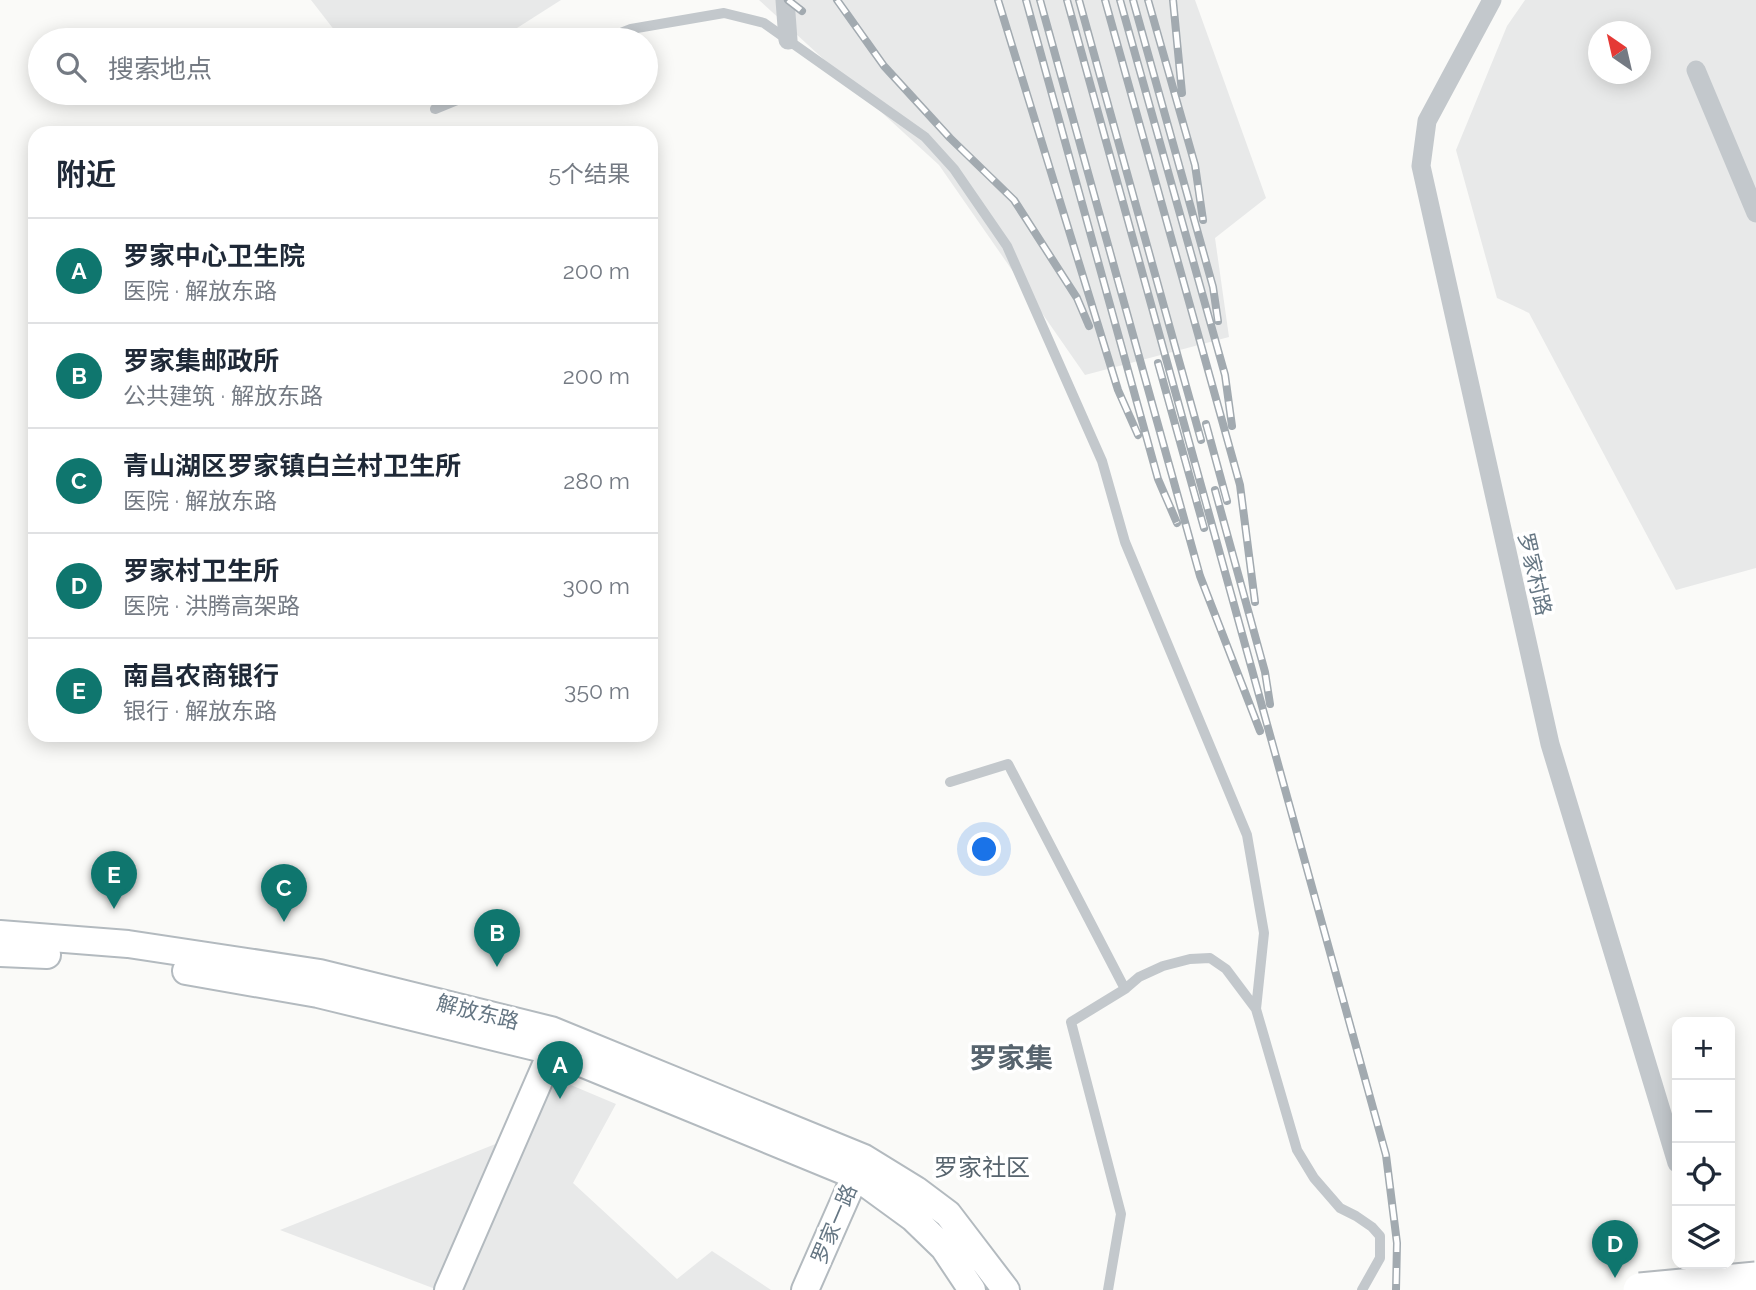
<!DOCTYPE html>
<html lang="zh">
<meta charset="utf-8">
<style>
:root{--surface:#fff;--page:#f2f2f3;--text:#1f2937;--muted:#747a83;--line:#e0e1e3;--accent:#0f766e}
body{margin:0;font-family:Raleway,"Noto Sans SC",sans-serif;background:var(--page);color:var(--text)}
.controls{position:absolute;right:21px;bottom:21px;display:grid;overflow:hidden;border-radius:14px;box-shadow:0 4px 18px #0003}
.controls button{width:63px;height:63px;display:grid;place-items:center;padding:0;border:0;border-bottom:2px solid var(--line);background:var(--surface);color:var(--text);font:35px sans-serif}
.compass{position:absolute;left:1588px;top:21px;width:63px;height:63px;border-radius:50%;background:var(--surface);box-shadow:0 4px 18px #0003;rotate:326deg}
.you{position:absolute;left:985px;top:850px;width:24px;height:24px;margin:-18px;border:5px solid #fff;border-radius:50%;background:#1a73e8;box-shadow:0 0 0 10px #1a73e833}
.badge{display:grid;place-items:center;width:46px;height:46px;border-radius:50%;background:var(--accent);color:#fff;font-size:23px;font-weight:700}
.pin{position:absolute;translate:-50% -58px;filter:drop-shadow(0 2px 4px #0008)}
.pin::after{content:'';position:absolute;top:37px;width:24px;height:21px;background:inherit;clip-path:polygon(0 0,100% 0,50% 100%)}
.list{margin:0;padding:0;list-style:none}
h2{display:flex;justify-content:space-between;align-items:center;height:91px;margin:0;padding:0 28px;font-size:30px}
h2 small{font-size:23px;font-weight:400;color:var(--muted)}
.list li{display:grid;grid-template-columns:46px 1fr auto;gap:21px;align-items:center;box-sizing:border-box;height:105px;padding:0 28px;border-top:2px solid var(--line)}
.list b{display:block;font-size:26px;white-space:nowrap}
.list p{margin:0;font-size:23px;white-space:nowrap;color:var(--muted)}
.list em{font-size:23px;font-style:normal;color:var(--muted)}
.icon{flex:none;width:38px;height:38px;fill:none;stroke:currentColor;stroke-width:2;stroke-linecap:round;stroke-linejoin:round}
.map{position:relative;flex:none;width:1756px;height:1290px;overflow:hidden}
.search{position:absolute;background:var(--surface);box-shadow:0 4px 18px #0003;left:28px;top:28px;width:630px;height:77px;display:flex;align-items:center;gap:18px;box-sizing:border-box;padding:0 24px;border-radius:38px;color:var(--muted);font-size:26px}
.panel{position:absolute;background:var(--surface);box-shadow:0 4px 18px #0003;left:28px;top:126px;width:630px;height:616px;border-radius:21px}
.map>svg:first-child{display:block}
</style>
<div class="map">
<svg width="1756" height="1290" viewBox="0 0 1756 1290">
<rect width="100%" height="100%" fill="#fafaf8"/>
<!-- built -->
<path fill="#e8e9e9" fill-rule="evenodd" d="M311,0H561L498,40H342Z
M759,0H1195L1266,198L1215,238L1229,337L1085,375L939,165Z
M1525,0H1756V568L1676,590L1529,313L1497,298L1456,150L1507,26ZM1598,32H1640V74H1598Z
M540,1072L616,1104L573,1183L677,1279L712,1251L771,1290H438L280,1230L508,1139Z"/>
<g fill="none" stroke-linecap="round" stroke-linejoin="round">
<defs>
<path id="secondary" d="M0,934L128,944L320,973L551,1030L864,1158L916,1190L948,1214L1006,1290
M0,953L47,955
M186,971L318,994L552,1051L854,1175L913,1218L944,1248L972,1290
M448,1290L552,1051
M805,1290L861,1163"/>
</defs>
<!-- secondary casing -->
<use href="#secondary" stroke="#b3babf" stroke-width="30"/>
<!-- lane -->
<path stroke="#c3c8cc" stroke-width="10" d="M603,40L631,29L724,13L764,23L925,137L954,169L1007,246L1102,461L1125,542L1247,835L1264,933L1256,1009
M435,109L474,93
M950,782L1008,764L1125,989L1071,1022L1121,1214L1108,1290
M1125,989L1139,977L1163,966L1190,959L1210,958L1226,969L1256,1009L1297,1150L1314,1178L1340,1208L1356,1216L1372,1227L1380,1236V1258L1362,1290"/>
<!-- street -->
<path stroke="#c3c8cc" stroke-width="19" d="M785,0L788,40
M1492,0L1427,121L1421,166L1550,744L1677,1163
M1696,70L1756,213"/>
<!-- secondary -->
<use href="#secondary" stroke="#fff" stroke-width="26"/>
<defs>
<path id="rail" d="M788,0L802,11
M837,0L884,66L950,138L1014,200L1077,298L1089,326
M998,0L1118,390L1138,435
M1026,0L1158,479L1177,523
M1040,0L1200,576L1260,731
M1067,0L1386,1155L1397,1243L1396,1290
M1079,0L1201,440
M1105,0L1240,485L1255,602
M1120,0L1225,375L1232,426
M1133,0L1213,287L1218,321
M1148,0L1195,165L1203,220
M1173,0L1182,93
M1158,363L1204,528
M1206,424L1227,501
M1215,490L1265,672L1270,704"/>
</defs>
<!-- rail casing -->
<use href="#rail" stroke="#a2aab0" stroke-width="8"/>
<!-- rail -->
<use href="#rail" stroke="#fff" stroke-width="5" stroke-dasharray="16" stroke-linecap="butt"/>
<defs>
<path id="highway-bridge" d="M1640,1290L1756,1279"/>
</defs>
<!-- highway-bridge casing -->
<use href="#highway-bridge" stroke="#b4b9bd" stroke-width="37" stroke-linecap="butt"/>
<!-- highway-bridge -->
<use href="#highway-bridge" stroke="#fff" stroke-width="33"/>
</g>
<g text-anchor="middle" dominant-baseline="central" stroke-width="7" stroke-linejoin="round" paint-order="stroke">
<!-- street labels -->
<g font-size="21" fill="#657683" stroke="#fff">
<text transform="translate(1535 574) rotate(77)">罗家村路</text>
<text transform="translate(478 1012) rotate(14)">解放东路</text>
<text transform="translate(834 1224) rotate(-67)">罗家一路</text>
</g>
<!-- quarter labels -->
<g font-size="24" fill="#57646e" stroke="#fff">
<text x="982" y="1167">罗家社区</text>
</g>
<!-- district labels -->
<g font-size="28" font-weight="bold" fill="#57646e" stroke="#fff">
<text x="1011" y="1058">罗家集</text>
</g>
</g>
</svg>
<div class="controls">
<button>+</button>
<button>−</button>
<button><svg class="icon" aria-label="locate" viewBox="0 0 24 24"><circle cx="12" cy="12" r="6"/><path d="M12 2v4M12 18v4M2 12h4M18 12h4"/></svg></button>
<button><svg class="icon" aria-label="layers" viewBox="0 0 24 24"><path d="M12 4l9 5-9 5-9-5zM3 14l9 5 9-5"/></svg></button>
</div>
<svg class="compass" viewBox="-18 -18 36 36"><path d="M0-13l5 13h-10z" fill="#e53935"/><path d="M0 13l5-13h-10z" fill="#747a83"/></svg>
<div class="you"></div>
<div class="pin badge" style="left:560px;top:1099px">A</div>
<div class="pin badge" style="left:497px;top:967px">B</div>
<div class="pin badge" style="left:284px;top:922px">C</div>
<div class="pin badge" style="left:1615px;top:1278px">D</div>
<div class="pin badge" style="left:114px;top:909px">E</div>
<div class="search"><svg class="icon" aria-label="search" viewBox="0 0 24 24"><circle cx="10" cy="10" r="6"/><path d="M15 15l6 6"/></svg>搜索地点</div>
<section class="panel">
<h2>附近<small>5个结果</small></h2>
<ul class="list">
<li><span class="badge">A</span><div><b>罗家中心卫生院</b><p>医院 · 解放东路</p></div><em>200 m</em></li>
<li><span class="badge">B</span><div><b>罗家集邮政所</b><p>公共建筑 · 解放东路</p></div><em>200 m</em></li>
<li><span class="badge">C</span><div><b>青山湖区罗家镇白兰村卫生所</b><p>医院 · 解放东路</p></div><em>280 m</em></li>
<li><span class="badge">D</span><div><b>罗家村卫生所</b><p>医院 · 洪腾高架路</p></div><em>300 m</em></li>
<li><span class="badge">E</span><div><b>南昌农商银行</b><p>银行 · 解放东路</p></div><em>350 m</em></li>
</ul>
</section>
</div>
